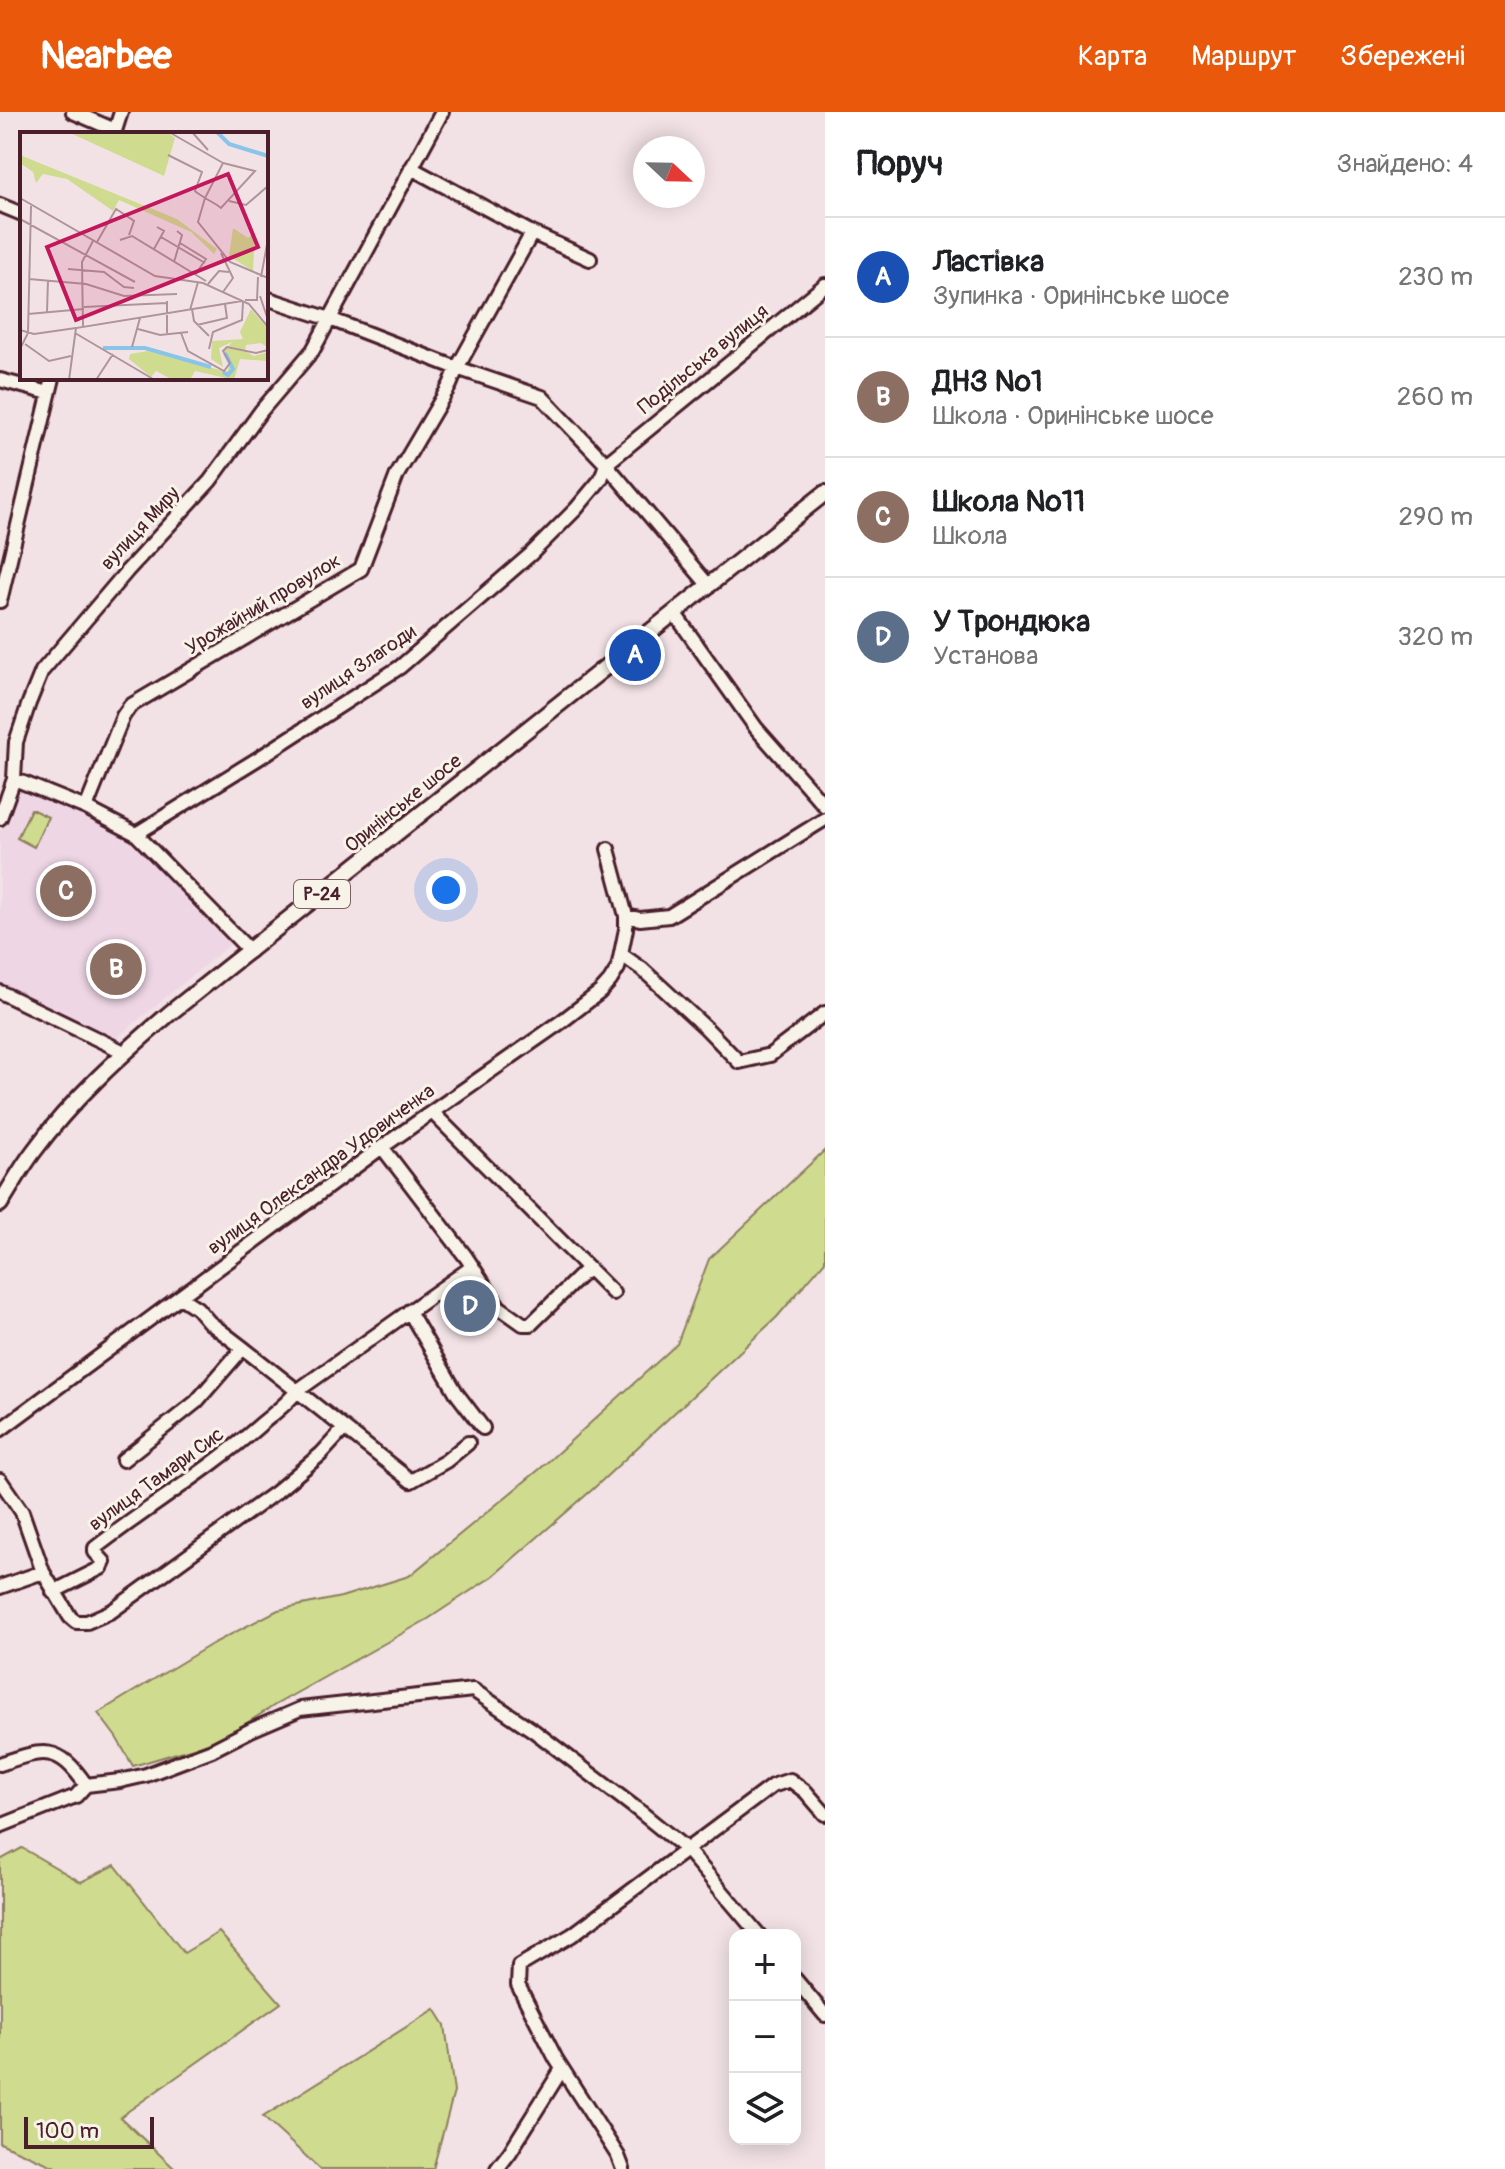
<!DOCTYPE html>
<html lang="uk">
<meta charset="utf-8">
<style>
:root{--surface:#fff;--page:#f2f2f2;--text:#202124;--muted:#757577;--line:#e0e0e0;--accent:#ea580c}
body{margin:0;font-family:Pangolin,sans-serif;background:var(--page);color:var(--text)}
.controls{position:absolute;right:24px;bottom:24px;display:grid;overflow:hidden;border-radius:16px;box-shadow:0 4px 20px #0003}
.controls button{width:72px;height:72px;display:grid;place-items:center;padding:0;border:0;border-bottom:2px solid var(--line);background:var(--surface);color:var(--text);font:40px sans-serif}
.compass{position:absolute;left:633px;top:24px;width:72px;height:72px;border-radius:50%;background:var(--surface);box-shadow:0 4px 20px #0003;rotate:112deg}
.scale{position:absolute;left:24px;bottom:20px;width:130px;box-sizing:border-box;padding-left:8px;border:4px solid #4a1f2b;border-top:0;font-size:22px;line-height:28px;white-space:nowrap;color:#4a1f2b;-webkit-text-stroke:6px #f7f3e8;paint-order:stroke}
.you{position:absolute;left:446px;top:778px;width:28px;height:28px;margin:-20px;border:6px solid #fff;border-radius:50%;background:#1a73e8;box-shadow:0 0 0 12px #1a73e833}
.badge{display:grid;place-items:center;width:52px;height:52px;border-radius:50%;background:var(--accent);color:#fff;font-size:26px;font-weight:700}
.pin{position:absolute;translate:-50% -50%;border:4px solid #fff;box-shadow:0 2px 8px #0006}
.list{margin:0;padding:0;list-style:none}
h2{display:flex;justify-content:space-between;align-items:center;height:104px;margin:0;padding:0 32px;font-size:34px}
h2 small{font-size:26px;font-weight:400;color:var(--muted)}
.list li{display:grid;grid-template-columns:52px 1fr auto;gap:24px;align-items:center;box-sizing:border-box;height:120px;padding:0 32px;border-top:2px solid var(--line)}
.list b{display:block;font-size:30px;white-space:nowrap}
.list p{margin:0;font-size:26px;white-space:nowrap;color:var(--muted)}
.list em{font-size:26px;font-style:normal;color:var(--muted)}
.icon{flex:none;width:44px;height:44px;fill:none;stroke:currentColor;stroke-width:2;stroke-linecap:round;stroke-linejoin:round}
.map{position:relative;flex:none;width:825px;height:2057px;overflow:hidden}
header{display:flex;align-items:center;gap:48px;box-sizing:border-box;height:112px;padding:0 40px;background:var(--accent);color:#fff}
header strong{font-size:38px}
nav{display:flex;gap:44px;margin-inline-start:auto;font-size:28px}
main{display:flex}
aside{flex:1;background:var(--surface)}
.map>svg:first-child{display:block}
</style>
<header>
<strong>Nearbee</strong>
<nav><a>Карта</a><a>Маршрут</a><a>Збережені</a></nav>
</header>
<main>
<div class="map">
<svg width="825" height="2057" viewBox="0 0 825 2057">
<rect width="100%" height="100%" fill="#f2e2e6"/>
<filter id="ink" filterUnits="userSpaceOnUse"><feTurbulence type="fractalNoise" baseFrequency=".0125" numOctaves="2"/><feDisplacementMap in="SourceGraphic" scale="16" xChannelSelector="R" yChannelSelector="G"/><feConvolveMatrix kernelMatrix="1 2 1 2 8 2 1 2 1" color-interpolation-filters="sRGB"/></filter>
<g filter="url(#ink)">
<!-- built -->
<path fill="#eed6e5" d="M17,673L84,700L133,726L234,829L113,929L0,875V719Z"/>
<!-- green -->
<path fill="#cfdc8f" stroke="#8c7e5d" stroke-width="2" d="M31,697L48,705L34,735L17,726Z
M825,1038V1149L777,1205L593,1377L493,1464L428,1507L275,1593L220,1628L133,1654L116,1625L98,1601L212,1532L278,1498L341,1485L409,1464L541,1356L677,1232L709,1147Z
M22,1736L81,1770L115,1753L184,1841L219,1820L281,1891L120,2005L175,2057H60L0,2031V1748Z
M435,1897L445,1913L454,1980L433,2057H320L263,2005Z"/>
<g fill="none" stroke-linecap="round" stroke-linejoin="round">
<defs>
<path id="minor" d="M73,0L115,18
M114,22L121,0
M411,56L532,121L590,147
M0,93L22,102
M266,186L330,207L457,256L542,285L606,352L709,474
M0,268L49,281
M0,489L53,266
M675,502L756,616L825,694
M14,667L86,696L136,722L250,839
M86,696L123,604L130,594L361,457L397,363L450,273L457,256L532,121
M0,706L14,667L16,630L29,591L42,559L127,459L210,369L261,299L313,238L442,0
M136,722L259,646L400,555L531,442L576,397L601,367L606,352L825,173
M626,804L640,807L669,804L825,707
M622,843L642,857L706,916L739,950L770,943L825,901
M0,880L124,940
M432,1000L613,1181
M382,1035L466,1145L499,1195L523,1212H531L588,1156
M180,1185L197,1196L209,1210L243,1236L411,1369L446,1349L468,1331
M409,1199L457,1282L483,1316
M0,1318L382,1035L561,910L600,880L610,869L618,856L626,817V804L608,737
M123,1348L196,1290L243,1236
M0,1368L22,1400L43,1460L70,1505L76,1510H87L112,1499L276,1380L321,1342L344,1317
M0,1475L43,1460
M53,1480L101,1456L104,1450L95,1440V1436C149,1394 209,1358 260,1313C273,1302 287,1292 297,1279L472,1155
M0,1652C44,1637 58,1632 86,1673
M0,1714L76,1684L86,1673L120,1669L146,1663L212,1638L251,1618L300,1597L473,1578L534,1619L638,1698L686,1737L759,1823
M795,1867L825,1903
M497,2057L510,2040L562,1957
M623,2057L618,2044L556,1947L518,1873L519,1854L572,1823L772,1674L790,1668L806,1680L825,1702"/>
<path id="major" d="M0,1092C11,1075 21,1056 34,1039C72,987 121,943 170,901L825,381"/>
</defs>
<!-- minor casing -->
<use href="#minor" stroke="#4a1f2b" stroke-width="18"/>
<!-- major casing -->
<use href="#major" stroke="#4a1f2b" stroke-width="20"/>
<!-- minor -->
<use href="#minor" stroke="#f7f3e8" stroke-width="12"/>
<!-- major -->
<use href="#major" stroke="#f7f3e8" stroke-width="14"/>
</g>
</g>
<g text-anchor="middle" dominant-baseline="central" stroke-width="6" stroke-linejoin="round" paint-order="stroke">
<!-- shield labels -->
<rect fill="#f7f3e8" stroke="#7e5f64" stroke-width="2" x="294" y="768" width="56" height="28" rx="6"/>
<g font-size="18" font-weight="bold" fill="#4a1f2b">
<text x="322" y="782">Р-24</text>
</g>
<!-- street labels -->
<g font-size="20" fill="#4a1f2b" stroke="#f7f3e8">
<text transform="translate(703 247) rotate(-39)">Подільська вулиця</text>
<text transform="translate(140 416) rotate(-47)">вулиця Миру</text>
<text transform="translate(263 492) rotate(-31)">Урожайний провулок</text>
<text transform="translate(358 555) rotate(-34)">вулиця Злагоди</text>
<text transform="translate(403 691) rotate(-39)">Оринінське шосе</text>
<text transform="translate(321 1057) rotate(-36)">вулиця Олександра Удовиченка</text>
<text transform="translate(156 1367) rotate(-36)">вулиця Тамари Сис</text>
</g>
</g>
<!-- overview -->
<g transform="translate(20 20)">
<rect width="248" height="248" fill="#f2e2e6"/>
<path d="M48,0H147L155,6L144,44ZM0,23L157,87L197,117L194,122L171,100L99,68L93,79L47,47L23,42L16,51L13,40L0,31ZM213,96L228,106L235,101L233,139L209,124ZM231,177L248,197V216L241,211L226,213L225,219L234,224L248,220V229L220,227L214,248L175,239L170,248H153L136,239L131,245L109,227L110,222L128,219L207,240L210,230L204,219L212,210L199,216L203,235L191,227L192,209L223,207L220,200Z" fill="#cfdc8f"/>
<path fill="none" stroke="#89c5e9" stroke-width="4" d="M197,0L209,12L248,24M83,216H125L191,235M203,240L208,243L213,237L205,221"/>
<path fill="none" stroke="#af949b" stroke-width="2" d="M149,0L203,31M172,0L188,18M148,23L182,40L175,59L176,60L185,66L197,73L201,76L235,39L203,31L185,66L178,90L210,130L248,146M0,66L135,144L183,151L229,172L248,195M209,69L226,73L248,54M0,87L115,150M141,105L185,131M100,108L112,104L186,149M77,110L96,77L114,89L109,103M160,111L186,127L175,143M134,117L144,99L137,95M201,121L213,146L203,160M154,130L162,103L157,99M48,137L84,140L104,155L114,156M241,145L248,107M9,147L66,152L104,164L157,162M188,152L199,139L209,140M240,164L248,188M225,168H237L238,145M64,175L147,171M172,177L174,189L189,204M170,178L178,150M27,180L28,148M8,182L64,177M177,193L207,186L205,172M63,195L62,130L73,109M118,197L140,203L168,200M0,198L14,202L56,196M55,201L133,247M147,201V169M161,201L168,219L204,239L210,231L203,219L207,215L236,221L248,218M5,212L29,229L51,224M112,215L120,186M0,217L8,201L11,74M189,217L193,200L222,188L223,170M49,248L56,196L222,169M76,248L93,222"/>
<path fill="#c2185b" fill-opacity="0.15" stroke="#c2185b" stroke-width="4" d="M208,42L238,115L56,188L27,115Z"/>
<rect width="248" height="248" fill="none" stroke="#4a1f2b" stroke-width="4"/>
</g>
</svg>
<div class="controls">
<button>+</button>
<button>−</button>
<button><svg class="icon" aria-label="layers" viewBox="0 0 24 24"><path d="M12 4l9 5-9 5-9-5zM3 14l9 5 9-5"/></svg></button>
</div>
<svg class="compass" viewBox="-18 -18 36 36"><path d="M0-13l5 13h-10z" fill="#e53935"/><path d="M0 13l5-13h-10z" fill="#757577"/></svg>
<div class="scale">100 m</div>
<div class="you"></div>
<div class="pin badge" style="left:635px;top:543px;background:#1a4fb4">A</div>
<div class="pin badge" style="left:116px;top:857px;background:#8d6e63">B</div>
<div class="pin badge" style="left:66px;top:779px;background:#8d6e63">C</div>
<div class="pin badge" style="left:470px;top:1194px;background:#5c6f8a">D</div>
</div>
<aside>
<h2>Поруч<small>Знайдено: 4</small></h2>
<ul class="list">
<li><span class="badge" style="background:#1a4fb4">A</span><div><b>Ластівка</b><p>Зупинка · Оринінське шосе</p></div><em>230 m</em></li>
<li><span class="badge" style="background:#8d6e63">B</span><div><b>ДНЗ №1</b><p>Школа · Оринінське шосе</p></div><em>260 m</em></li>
<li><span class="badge" style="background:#8d6e63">C</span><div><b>Школа №11</b><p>Школа</p></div><em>290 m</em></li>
<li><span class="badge" style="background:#5c6f8a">D</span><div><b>У Трондюка</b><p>Установа</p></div><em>320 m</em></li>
</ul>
</aside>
</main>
